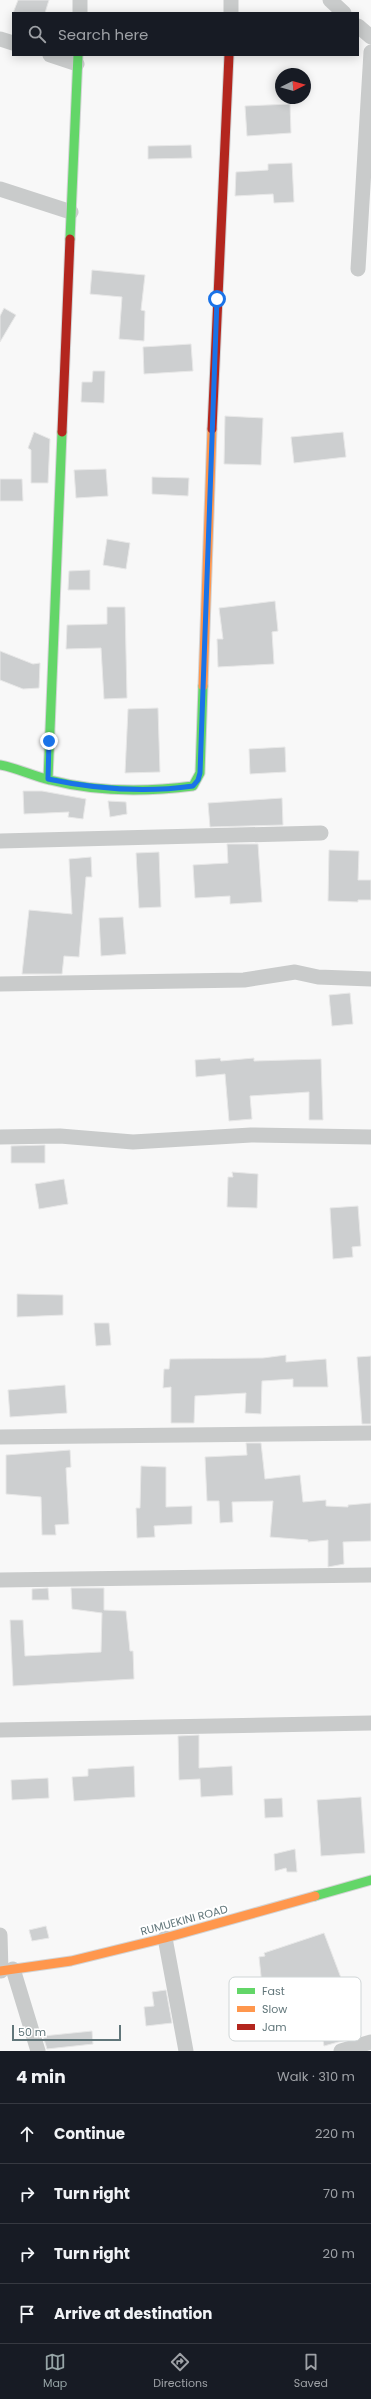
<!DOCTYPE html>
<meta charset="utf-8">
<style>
:root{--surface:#171b24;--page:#242831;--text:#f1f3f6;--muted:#9ea1a6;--line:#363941;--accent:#96a4a6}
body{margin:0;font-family:Poppins,sans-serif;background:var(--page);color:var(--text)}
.compass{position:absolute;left:275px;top:68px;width:36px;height:36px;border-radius:50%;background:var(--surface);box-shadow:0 2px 10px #0003;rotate:85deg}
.scale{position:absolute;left:12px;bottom:10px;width:109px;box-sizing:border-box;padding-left:4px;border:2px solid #61767a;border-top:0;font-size:11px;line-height:14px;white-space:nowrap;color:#61767a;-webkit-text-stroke:3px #fff;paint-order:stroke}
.stop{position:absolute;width:12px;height:12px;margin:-9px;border:3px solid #1a73e8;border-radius:50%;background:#fff}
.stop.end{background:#1a73e8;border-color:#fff;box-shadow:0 1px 4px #0008}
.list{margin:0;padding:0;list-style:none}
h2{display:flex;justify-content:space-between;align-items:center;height:52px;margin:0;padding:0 16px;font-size:17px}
h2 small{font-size:13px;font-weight:400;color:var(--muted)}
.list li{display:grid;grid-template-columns:26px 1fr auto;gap:12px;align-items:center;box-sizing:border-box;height:60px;padding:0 16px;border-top:1px solid var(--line)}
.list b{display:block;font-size:15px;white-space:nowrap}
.list em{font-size:13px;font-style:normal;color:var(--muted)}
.icon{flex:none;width:22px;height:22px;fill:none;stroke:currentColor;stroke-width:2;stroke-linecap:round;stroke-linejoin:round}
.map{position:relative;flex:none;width:371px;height:2051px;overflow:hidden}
.search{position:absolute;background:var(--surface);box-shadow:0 2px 10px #0003;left:12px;right:12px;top:12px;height:44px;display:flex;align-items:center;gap:10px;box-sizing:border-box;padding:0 14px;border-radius:0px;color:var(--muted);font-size:15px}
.sheet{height:292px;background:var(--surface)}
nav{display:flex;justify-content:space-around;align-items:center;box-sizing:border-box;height:56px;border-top:1px solid var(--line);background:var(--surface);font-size:11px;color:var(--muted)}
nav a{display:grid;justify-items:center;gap:2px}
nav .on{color:var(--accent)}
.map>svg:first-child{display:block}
</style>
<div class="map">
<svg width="371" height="2051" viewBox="0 0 371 2051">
<rect width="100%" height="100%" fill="#f8f8f8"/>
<!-- building -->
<path fill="#cdcfd0" stroke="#e8e8e8" d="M18,0H49L45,13H13Z
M290,104L291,133L247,136L245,106Z
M191,145L192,158L148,159V146Z
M292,163L294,202L274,203L273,194L235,196L236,172L268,170V164Z
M92,270L145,275L141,310L145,311L144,341L119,339L122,297L90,294Z
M4,308L16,315L0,342V316Z
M191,344L193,371L144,374L143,347Z
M93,371H105L104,403L81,402L82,382H92Z
M225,416L263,418L261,465L224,464Z
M34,432L50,439L48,483H31V450L28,448Z
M343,432L346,457L294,463L291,437Z
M106,469L108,496L76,498L74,470Z
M152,477L189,478L188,496L152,494Z
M0,479H22L23,501H0Z
M107,539L130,543L126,569L103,565Z
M90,570V590H68L69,571Z
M275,601L278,631L272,632L274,664L218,667L217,639H223L219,608Z
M107,607H125L127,698L104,699L101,648L66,649L67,625L107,624Z
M0,651L33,664L40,663L39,688L23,689L0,680Z
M158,708L160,772L125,773L128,709Z
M285,747L286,772L250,774L249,749Z
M23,791H42L86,799L83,819L68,817L69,812L24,814Z
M282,798L283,825L210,827L208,803Z
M108,801L126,802L127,814L110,817Z
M227,844H258L262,902L230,904V896L195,898L193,865L228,863Z
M329,850L359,851L358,880H371V900H358V902L328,901Z
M159,852L161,907L139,908L136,853Z
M91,857L92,877H86L79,957L64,956L62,974H22L29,910L72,914L69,859Z
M123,917L126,954L101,956L99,918Z
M350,993L353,1024L332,1026L329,995Z
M220,1058L221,1061L254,1058V1061L321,1059L323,1120H309V1092L250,1096L252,1119L229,1121L225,1074L196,1077L195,1060Z
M45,1145V1163H11V1146Z
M232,1172L258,1174L257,1208L227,1207L228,1177H233Z
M64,1179L68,1204L39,1209L35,1184Z
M358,1206L361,1246L352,1247L353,1257L333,1259L330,1208Z
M17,1294L63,1295V1315L17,1317Z
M94,1323H109L111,1345L96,1346Z
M286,1355V1362L326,1359L328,1387H293V1379L262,1381L261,1414L245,1413L246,1393L195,1396L194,1423H171V1387L163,1388L164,1369H169L170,1359L263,1358Z
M371,1356V1424H362L357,1357Z
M65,1385L67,1413L10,1417L8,1390Z
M246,1443H261L265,1479L300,1475L303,1502L326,1500V1506L348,1507V1505L371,1503V1541L343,1542L344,1564L328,1567V1540L308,1542V1540L270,1537L273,1501L232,1502L233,1522L220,1523L219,1501H207L205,1457L247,1455Z
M70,1450L71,1467L66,1468L69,1524L55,1525L56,1535H42L41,1497L6,1494V1455Z
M141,1466L166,1467V1507L192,1506V1524L154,1526L155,1537L137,1538L136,1508H140Z
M48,1588L49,1600H32V1589Z
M71,1588H104V1610L126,1611L130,1651H133L134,1679L13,1686L10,1620H23L25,1656L101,1652L102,1613L72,1609Z
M199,1735V1768L232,1766L233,1795L201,1797L200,1779L179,1780L178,1736Z
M134,1766L135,1797L74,1801L72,1777L88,1776V1769Z
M48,1778L49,1798L12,1800L11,1780Z
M361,1797L365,1853L321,1856L317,1800Z
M282,1798L283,1817L265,1818L264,1799Z
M295,1849L297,1872H287L286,1868L275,1871L274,1854Z
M46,1926L49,1938L32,1941L29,1930Z
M324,1933L346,1991L349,1990L356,2037L324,2046L319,2015L336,2013L331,1981L283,2001L279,1982L262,1985L259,1957L265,1956L264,1953Z
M166,1990L172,2023L146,2026L144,2007L154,2006L152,1992Z
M92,2031L93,2044L47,2049L43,2036Z"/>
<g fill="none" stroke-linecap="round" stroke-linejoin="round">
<defs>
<path id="fast" d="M70,239L78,55
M0,765C17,768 33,776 50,780C96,792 146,792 193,786L200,773L203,686
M48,779L62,432
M315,1896L371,1880"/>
<path id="slow" d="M203,686L212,429
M0,1971L71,1961L165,1938L315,1896"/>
<path id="jam" d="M212,429L229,55
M62,432L70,239"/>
</defs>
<!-- fast casing -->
<use href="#fast" stroke="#d3d4d5" stroke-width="11"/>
<!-- slow casing -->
<use href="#slow" stroke="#d3d4d5" stroke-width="11"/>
<!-- jam casing -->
<use href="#jam" stroke="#d3d4d5" stroke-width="11"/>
<!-- street -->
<path stroke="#c9cbcb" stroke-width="15" d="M330,0L344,13
M80,13V0
M231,13V0
M358,26L371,37
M0,39L13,43
M50,55L77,64
M0,189L71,212
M358,269L371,52
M0,841L321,833
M0,984L244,980L295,972L318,977L371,979
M0,1137L60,1136L133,1142L251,1135L371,1137
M0,1437L371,1433
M0,1580L371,1575
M0,1730L371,1723
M0,1935L1,1971
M165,1938L186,2051
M13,1969L38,2051
M341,2051L371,2042"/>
<!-- fast -->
<use href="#fast" stroke="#63d668" stroke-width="9"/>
<!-- slow -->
<use href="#slow" stroke="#ff974d" stroke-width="9"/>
<!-- jam -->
<use href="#jam" stroke="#b3261e" stroke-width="9"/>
</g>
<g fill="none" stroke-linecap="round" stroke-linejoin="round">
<!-- route -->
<path stroke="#1a73e8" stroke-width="5" d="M49,741L48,779C95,789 145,793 193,786L198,780L200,773L217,299"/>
</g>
<g text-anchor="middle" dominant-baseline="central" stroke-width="4" stroke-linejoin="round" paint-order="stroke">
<!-- street labels -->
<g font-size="11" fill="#61767a" stroke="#fff">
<text transform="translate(184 1920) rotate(-15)">RUMUEKINI ROAD</text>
</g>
</g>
<!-- legend -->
<rect x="229" y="1977" width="132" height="64" rx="6" fill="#fff" stroke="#d0d6d7" stroke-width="1"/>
<rect x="237" y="1988" width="18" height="6" fill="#63d668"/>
<rect x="237" y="2006" width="18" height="6" fill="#ff974d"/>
<rect x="237" y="2024" width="18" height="6" fill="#b3261e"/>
<g font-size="11" fill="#61767a">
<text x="262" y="1995">Fast</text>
<text x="262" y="2013">Slow</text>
<text x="262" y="2031">Jam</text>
</g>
</svg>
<svg class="compass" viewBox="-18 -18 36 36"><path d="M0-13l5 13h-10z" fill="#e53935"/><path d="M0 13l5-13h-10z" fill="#9ea1a6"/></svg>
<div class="scale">50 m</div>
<div class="stop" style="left:217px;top:299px"></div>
<div class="stop end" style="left:49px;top:741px"></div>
<div class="search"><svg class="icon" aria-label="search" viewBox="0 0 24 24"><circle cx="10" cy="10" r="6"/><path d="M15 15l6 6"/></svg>Search here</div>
</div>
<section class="sheet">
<h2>4 min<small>Walk · 310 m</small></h2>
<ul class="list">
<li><svg class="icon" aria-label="ahead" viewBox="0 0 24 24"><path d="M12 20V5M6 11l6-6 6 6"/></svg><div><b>Continue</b></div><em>220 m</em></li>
<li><svg class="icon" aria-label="right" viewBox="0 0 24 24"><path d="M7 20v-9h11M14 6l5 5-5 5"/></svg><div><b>Turn right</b></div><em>70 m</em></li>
<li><svg class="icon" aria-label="right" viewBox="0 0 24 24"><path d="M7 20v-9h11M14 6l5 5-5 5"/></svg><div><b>Turn right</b></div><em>20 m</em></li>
<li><svg class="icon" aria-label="arrive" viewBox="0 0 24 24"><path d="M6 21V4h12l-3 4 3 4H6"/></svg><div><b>Arrive at destination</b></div></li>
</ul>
</section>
<nav>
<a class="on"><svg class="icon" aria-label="map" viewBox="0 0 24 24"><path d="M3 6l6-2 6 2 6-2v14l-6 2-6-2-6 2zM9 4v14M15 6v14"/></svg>Map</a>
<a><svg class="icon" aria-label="directions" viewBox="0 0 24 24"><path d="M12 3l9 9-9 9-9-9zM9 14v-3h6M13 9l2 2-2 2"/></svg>Directions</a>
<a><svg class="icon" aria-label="saved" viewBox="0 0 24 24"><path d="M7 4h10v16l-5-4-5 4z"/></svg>Saved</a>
</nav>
